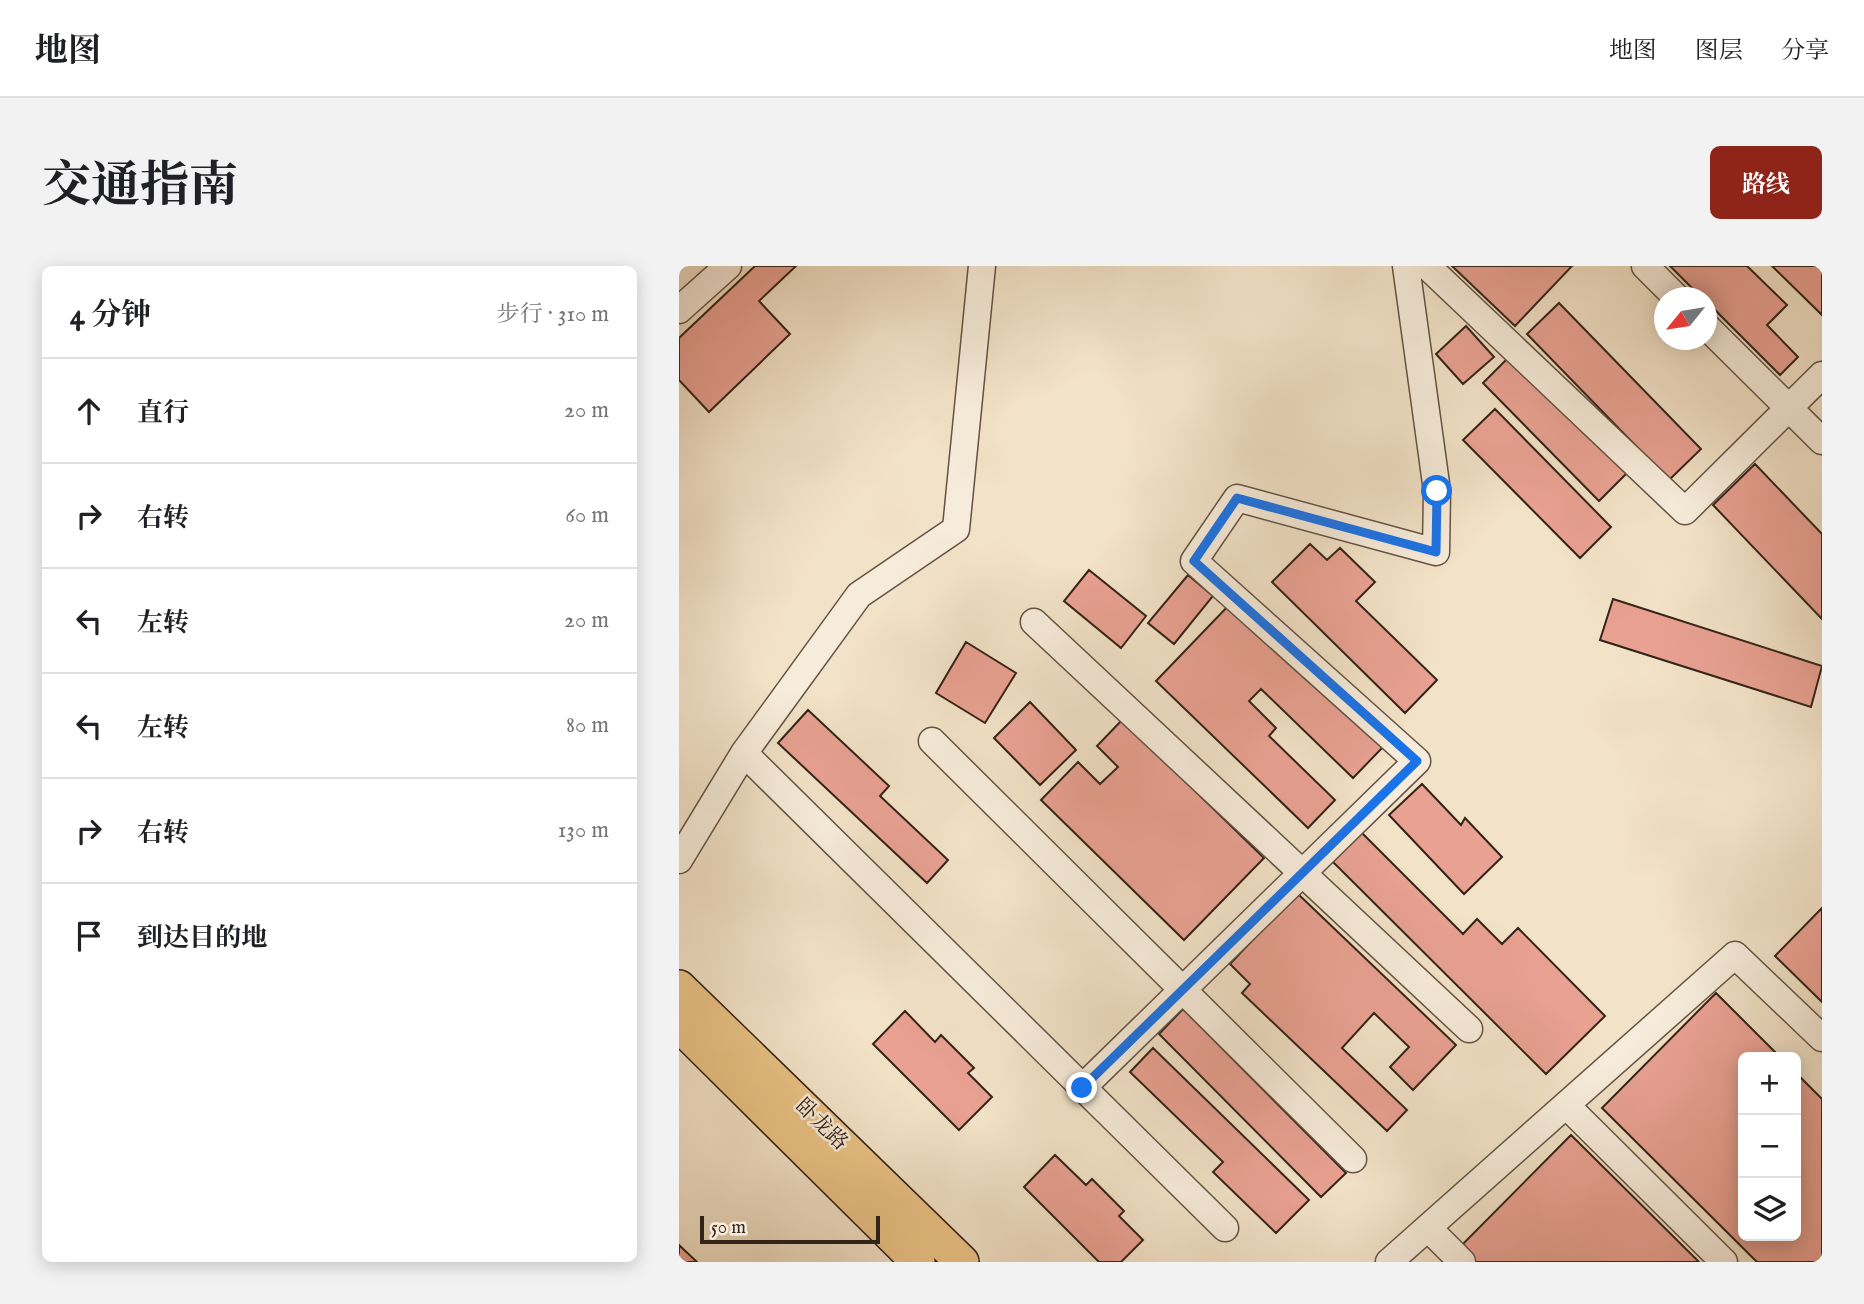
<!DOCTYPE html>
<html lang="zh">
<meta charset="utf-8">
<style>
:root{--surface:#fff;--page:#f2f2f2;--text:#202124;--muted:#757577;--line:#e0e0e0;--accent:#8f2418}
body{margin:0;font-family:"IM FELL English","Noto Serif SC",serif;background:var(--page);color:var(--text)}
.controls{position:absolute;right:21px;bottom:21px;display:grid;overflow:hidden;border-radius:10px;box-shadow:0 4px 18px #0003}
.controls button{width:63px;height:63px;display:grid;place-items:center;padding:0;border:0;border-bottom:2px solid var(--line);background:var(--surface);color:var(--text);font:35px sans-serif}
.compass{position:absolute;left:975px;top:21px;width:63px;height:63px;border-radius:50%;background:var(--surface);box-shadow:0 4px 18px #0003;rotate:240deg}
.scale{position:absolute;left:21px;bottom:18px;width:180px;box-sizing:border-box;padding-left:7px;border:4px solid #342318;border-top:0;font-size:19px;line-height:24px;white-space:nowrap;color:#342318;-webkit-text-stroke:5px #f7ecdb;paint-order:stroke}
.stop{position:absolute;width:21px;height:21px;margin:-16px;border:5px solid #1a73e8;border-radius:50%;background:#fff}
.stop.end{background:#1a73e8;border-color:#fff;box-shadow:0 2px 7px #0008}
.list{margin:0;padding:0;list-style:none}
h2{display:flex;justify-content:space-between;align-items:center;height:91px;margin:0;padding:0 28px;font-size:30px}
h2 small{font-size:23px;font-weight:400;color:var(--muted)}
.list li{display:grid;grid-template-columns:46px 1fr auto;gap:21px;align-items:center;box-sizing:border-box;height:105px;padding:0 28px;border-top:2px solid var(--line)}
.list b{display:block;font-size:26px;white-space:nowrap}
.list em{font-size:23px;font-style:normal;color:var(--muted)}
.icon{flex:none;width:38px;height:38px;fill:none;stroke:currentColor;stroke-width:2;stroke-linecap:round;stroke-linejoin:round}
.map{position:relative;flex:none;width:1143px;height:996px;overflow:hidden;border-radius:10px}
header{display:flex;align-items:center;gap:42px;box-sizing:border-box;height:98px;padding:0 35px;background:var(--surface);border-bottom:2px solid var(--line)}
header strong{font-size:33px}
nav{display:flex;gap:38px;margin-inline-start:auto;font-size:24px}
.intro{display:flex;align-items:center;justify-content:space-between;box-sizing:border-box;height:168px;padding:0 42px}
h1{margin:0;font-size:49px}
.button{padding:18px 32px;border-radius:10px;background:var(--accent);color:#fff;font-size:24px;font-weight:700}
main{display:flex;gap:42px;padding:0 42px}
aside{flex:1;background:var(--surface);border-radius:10px;box-shadow:0 4px 18px #0003}
.map>svg:first-child{display:block}
</style>
<header>
<strong>地图</strong>
<nav><a>地图</a><a>图层</a><a>分享</a></nav>
</header>
<div class="intro"><h1>交通指南</h1><a class="button">路线</a></div>
<main>
<aside>
<h2>4 分钟<small>步行 · 310 m</small></h2>
<ul class="list">
<li><svg class="icon" aria-label="ahead" viewBox="0 0 24 24"><path d="M12 20V5M6 11l6-6 6 6"/></svg><div><b>直行</b></div><em>20 m</em></li>
<li><svg class="icon" aria-label="right" viewBox="0 0 24 24"><path d="M7 20v-9h11M14 6l5 5-5 5"/></svg><div><b>右转</b></div><em>60 m</em></li>
<li><svg class="icon" aria-label="left" viewBox="0 0 24 24"><path d="M17 20v-9H6M10 6l-5 5 5 5"/></svg><div><b>左转</b></div><em>20 m</em></li>
<li><svg class="icon" aria-label="left" viewBox="0 0 24 24"><path d="M17 20v-9H6M10 6l-5 5 5 5"/></svg><div><b>左转</b></div><em>80 m</em></li>
<li><svg class="icon" aria-label="right" viewBox="0 0 24 24"><path d="M7 20v-9h11M14 6l5 5-5 5"/></svg><div><b>右转</b></div><em>130 m</em></li>
<li><svg class="icon" aria-label="arrive" viewBox="0 0 24 24"><path d="M6 21V4h12l-3 4 3 4H6"/></svg><div><b>到达目的地</b></div></li>
</ul>
</aside>
<div class="map">
<svg width="1143" height="996" viewBox="0 0 1143 996">
<rect width="100%" height="100%" fill="#f2e2c7"/>
<filter id="stains"><feTurbulence type="fractalNoise" baseFrequency=".00286" numOctaves="4"/><feColorMatrix values="0 0 0 0 .2 0 0 0 0 .09 0 0 0 0 .02 0 0 0 .5 -.17"/></filter>
<radialGradient id="worn" r=".72"><stop offset=".6" stop-color="#630" stop-opacity="0"/><stop offset="1" stop-color="#630" stop-opacity=".3"/></radialGradient>
<!-- building -->
<path fill="#e9a192" stroke="#342318" stroke-width="2" d="M76,0H117L80,35L111,68L30,146L0,114V72Z
M773,0H893L836,60Z
M991,0H1068L1108,39L1088,59L1119,91L1101,109L1028,36V32H1023Z
M1093,0H1143V49Z
M880,37L1022,183L990,214L848,68Z
M787,60L815,91L784,118L757,88Z
M835,86L951,204L920,235L804,117Z
M816,143L932,261L901,292L784,174Z
M1076,198L1143,268V353L1034,239Z
M631,278L648,294L661,282L696,316L677,335L758,414L726,447L593,316Z
M410,304L467,350L442,382L385,335Z
M509,309L534,330L495,378L469,357Z
M934,333L1143,400L1132,441L921,374Z
M553,336L704,481L674,512L582,423L570,435L597,462L590,470L656,534L629,562L477,415Z
M287,376L337,407L306,457L257,427Z
M351,436L397,484L361,519L315,472Z
M129,444L210,520L201,530L269,594L248,617L99,477Z
M443,454L585,592L505,674L362,534L399,496L421,518L439,501L418,480Z
M743,518L782,559L786,552L823,591L785,628L710,549Z
M682,566L784,668L798,653L823,678L839,662L926,750L867,808L653,595Z
M618,627L777,779L734,824L711,801L730,781L695,747L663,782L728,844L708,865L563,727L571,718L551,698Z
M1143,642V736L1096,690Z
M1037,727L1101,791H1064V970H1117V807L1143,833V996H1078L923,842Z
M504,743L667,907L642,931L480,768Z
M226,745L256,776L262,769L295,802L289,807L313,831L280,864L194,778Z
M474,782L630,934L597,967L534,906L544,896L451,806Z
M892,869L1020,996H790L778,984Z
M376,889L407,919L413,913L445,945L440,950L464,974L442,996H420L345,921Z
M0,979L18,996H0Z"/>
<g fill="none" stroke-linecap="round" stroke-linejoin="round">
<defs>
<path id="minor" d="M748,0L1006,245L1143,109
M966,0L998,32
M0,44L49,0
M1028,61L1143,175
M355,356L790,763
M253,475L674,893
M65,487L546,962
M0,594L65,487L180,329L277,263L303,0
M403,822L738,495L515,295L558,232L757,286L758,225L727,0
M887,839L1045,996
M749,962L783,996
M710,996L1056,689L1143,772"/>
<path id="major" d="M0,721L283,996
M0,759L239,996"/>
</defs>
<!-- minor casing -->
<use href="#minor" stroke="#645344" stroke-width="29"/>
<!-- major casing -->
<use href="#major" stroke="#342318" stroke-width="36"/>
<!-- minor -->
<use href="#minor" stroke="#f7ecdb" stroke-width="26"/>
<!-- major -->
<use href="#major" stroke="#e9c184" stroke-width="33"/>
</g>
<g fill="none" stroke-linecap="round" stroke-linejoin="round">
<!-- route -->
<path stroke="#1a73e8" stroke-width="9" d="M403,822L738,495L515,295L558,232L757,286L758,225"/>
</g>
<g text-anchor="middle" dominant-baseline="central" stroke-width="5" stroke-linejoin="round" paint-order="stroke">
<!-- street labels -->
<g font-size="21" fill="#342318" stroke="#f7ecdb">
<text transform="translate(142 859) rotate(44)">卧龙路</text>
</g>
</g>
<rect width="100%" height="100%" filter="url(#stains)"/>
<rect width="100%" height="100%" fill="url(#worn)"/>
</svg>
<div class="controls">
<button>+</button>
<button>−</button>
<button><svg class="icon" aria-label="layers" viewBox="0 0 24 24"><path d="M12 4l9 5-9 5-9-5zM3 14l9 5 9-5"/></svg></button>
</div>
<svg class="compass" viewBox="-18 -18 36 36"><path d="M0-13l5 13h-10z" fill="#e53935"/><path d="M0 13l5-13h-10z" fill="#757577"/></svg>
<div class="scale">50 m</div>
<div class="stop" style="left:758px;top:225px"></div>
<div class="stop end" style="left:403px;top:822px"></div>
</div>
</main>
